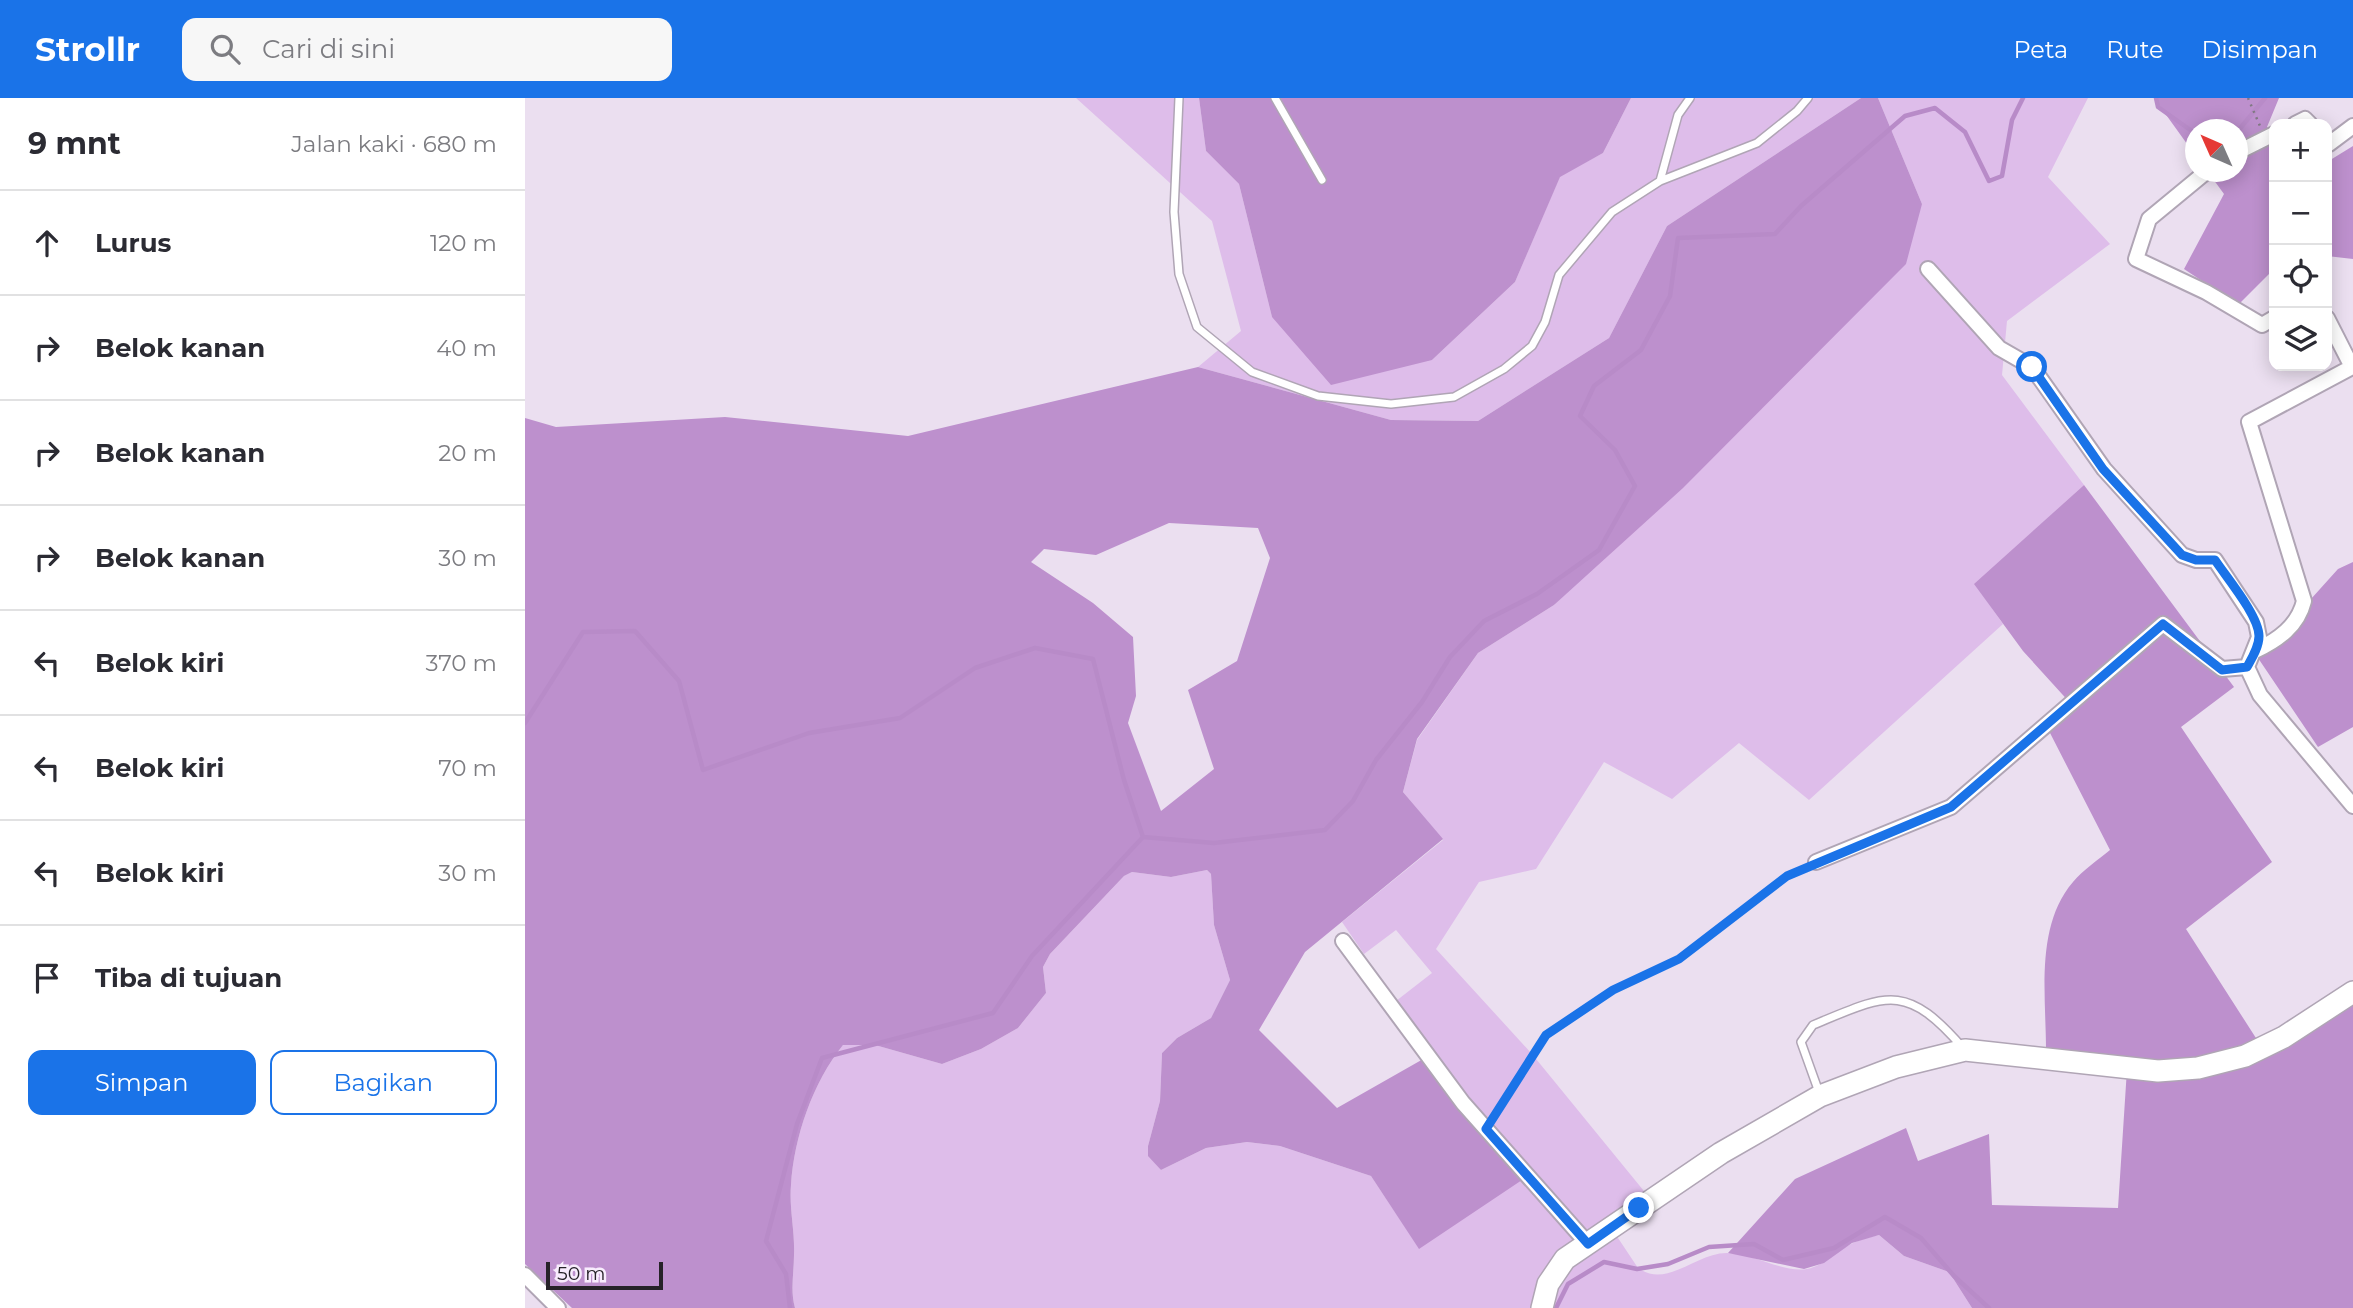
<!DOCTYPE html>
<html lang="id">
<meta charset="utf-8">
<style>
:root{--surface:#fff;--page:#f7f7f7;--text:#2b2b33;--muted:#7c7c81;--line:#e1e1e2;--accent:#1a73e8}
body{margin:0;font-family:Montserrat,sans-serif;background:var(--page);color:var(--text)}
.controls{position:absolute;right:21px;top:21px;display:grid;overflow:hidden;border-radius:14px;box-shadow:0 4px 18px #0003}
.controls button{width:63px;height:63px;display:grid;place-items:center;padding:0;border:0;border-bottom:2px solid var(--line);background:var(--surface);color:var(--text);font:35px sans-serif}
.compass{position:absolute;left:1660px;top:21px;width:63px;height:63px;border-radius:50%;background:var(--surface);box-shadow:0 4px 18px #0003;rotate:315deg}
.scale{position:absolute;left:21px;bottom:18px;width:117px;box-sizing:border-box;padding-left:7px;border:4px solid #262228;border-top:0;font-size:19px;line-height:24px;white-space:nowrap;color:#262228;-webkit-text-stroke:5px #f8ecfd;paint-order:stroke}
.stop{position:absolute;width:21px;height:21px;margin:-16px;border:5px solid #1a73e8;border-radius:50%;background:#fff}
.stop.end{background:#1a73e8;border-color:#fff;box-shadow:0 2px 7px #0008}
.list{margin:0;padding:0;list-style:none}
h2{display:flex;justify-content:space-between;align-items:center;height:91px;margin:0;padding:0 28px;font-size:30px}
h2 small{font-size:23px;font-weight:400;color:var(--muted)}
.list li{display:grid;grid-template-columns:46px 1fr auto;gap:21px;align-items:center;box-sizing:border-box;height:105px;padding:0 28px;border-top:2px solid var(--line)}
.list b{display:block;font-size:26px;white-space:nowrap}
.list em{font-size:23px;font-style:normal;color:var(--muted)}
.actions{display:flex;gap:14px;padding:21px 28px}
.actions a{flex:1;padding:16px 0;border:2px solid var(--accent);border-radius:14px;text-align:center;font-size:24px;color:var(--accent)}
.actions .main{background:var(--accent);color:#fff}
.icon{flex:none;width:38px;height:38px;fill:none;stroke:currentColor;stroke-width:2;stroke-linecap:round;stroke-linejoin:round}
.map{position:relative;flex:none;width:1828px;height:1210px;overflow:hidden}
header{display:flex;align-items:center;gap:42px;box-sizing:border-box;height:98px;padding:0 35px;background:var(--accent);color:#fff}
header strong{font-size:33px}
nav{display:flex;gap:38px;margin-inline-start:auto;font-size:24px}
.search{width:490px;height:63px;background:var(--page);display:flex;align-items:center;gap:18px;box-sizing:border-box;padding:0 24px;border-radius:14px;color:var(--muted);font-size:26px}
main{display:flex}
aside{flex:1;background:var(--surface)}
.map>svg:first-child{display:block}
</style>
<header>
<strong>Strollr</strong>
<div class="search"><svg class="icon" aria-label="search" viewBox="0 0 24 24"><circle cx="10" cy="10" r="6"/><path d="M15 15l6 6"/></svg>Cari di sini</div>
<nav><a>Peta</a><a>Rute</a><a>Disimpan</a></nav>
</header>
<main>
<aside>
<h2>9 mnt<small>Jalan kaki · 680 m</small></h2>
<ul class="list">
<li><svg class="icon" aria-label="ahead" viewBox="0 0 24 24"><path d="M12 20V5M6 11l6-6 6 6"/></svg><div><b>Lurus</b></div><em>120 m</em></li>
<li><svg class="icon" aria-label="right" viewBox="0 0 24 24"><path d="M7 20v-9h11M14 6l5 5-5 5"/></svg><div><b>Belok kanan</b></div><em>40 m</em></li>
<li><svg class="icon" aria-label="right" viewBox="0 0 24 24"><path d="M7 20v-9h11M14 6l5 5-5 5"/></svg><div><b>Belok kanan</b></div><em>20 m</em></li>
<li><svg class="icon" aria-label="right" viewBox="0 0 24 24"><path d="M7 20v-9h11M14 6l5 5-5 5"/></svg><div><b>Belok kanan</b></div><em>30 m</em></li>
<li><svg class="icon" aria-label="left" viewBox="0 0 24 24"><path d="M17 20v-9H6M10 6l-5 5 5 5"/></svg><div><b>Belok kiri</b></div><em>370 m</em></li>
<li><svg class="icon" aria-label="left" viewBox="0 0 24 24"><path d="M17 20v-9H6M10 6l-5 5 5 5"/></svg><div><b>Belok kiri</b></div><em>70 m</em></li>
<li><svg class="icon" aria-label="left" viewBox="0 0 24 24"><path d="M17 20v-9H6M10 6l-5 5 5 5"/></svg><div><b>Belok kiri</b></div><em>30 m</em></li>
<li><svg class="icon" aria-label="arrive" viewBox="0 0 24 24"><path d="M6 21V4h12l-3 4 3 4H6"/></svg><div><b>Tiba di tujuan</b></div></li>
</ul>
<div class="actions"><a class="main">Simpan</a><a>Bagikan</a></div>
</aside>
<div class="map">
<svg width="1828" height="1210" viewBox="0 0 1828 1210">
<rect width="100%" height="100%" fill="#ebdff0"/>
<!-- green -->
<path fill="#debdea" d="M551,0H674L681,53L714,86L747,219L907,262L990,184L1035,78L1078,55L1106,0H1336L1142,128L1084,240L953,323L866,322L673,269L716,233L687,123Z
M1353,0H1563L1523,79L1585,146L1482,223L1477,277L1559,387L1450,486L1478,526L1284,702L1214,645L1147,701L1079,664L1011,771L954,784L911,851L1007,956L1123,1098L1083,1125L1113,1170C1143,1191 1171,1154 1203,1155C1228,1155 1257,1175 1282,1171C1301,1167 1312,1152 1328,1145C1336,1141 1346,1139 1354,1137L1379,1158L1424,1174L1447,1210H270C265,1192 269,1175 269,1157C270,1133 264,1110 266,1087C269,1039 288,984 318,947H350L417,966L456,951L493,930L521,895L518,869L525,856L599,778L607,774L646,779L682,772L686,776L689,827L705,882L686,920L652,940L637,955L635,1003L623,1048L636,1072L681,1050L722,1044L755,1048L846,1078L894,1150L907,956L871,903L907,875L871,832L839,856L817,824L918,742L878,694L892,642L953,555L1029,507L1397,106Z"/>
<!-- forest -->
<path fill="#bd90cd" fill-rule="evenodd" d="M674,0H1106L1078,55L1035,79L990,184L907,262L806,287L747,219L714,86L681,53Z
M1336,0H1353L1397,106L1381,166L1158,390L1029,507L953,555L892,641L878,694L918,741L780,854L734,932L812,1010L907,956L869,905L871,903L1000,1080L894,1151L846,1078L755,1048L722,1044L681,1050L636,1072L623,1058V1048L635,1003L637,955L652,940L686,920L705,882L689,827L686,776L682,772L646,779L607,774L599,778L525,856L518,869L521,895L493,930L456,951L417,966L350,947H318C288,984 269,1039 266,1087C264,1110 270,1133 269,1157C269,1175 265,1192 270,1210H47L0,1166V320L31,329L200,319L383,338L673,269L866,322L953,323L1084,240L1142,128ZM644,425L733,430L745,460L712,563L663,592L689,671L636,713L603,625L611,598L608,539L568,505L506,464L519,451L571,457Z
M1629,0H1754L1742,29L1749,38V171L1713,207L1659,171L1699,96L1683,74H1713V32H1671L1670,57Z
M1828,48V161L1802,158V64Z
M1559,387L1709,589L1656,629L1747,764L1661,831L1738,951L1828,902V1210H1447L1424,1174L1379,1158L1354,1137L1327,1145L1299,1165L1279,1171L1203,1155L1270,1081L1381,1030L1393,1063L1464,1036L1467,1107L1593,1110L1602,971L1521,952C1521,898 1510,828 1548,784C1558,772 1573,762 1585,752L1524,633L1547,607L1498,553L1449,486Z
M1828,464V629L1793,649L1733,560L1813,471Z"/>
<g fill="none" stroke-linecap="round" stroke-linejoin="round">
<!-- stream -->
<path stroke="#b88bc8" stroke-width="4.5" d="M1631,0L1633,9L1671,36
M1713,33L1740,0
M0,625L58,534L110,533L154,583L178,672L284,635L375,620L450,570L510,550L568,561L599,682L618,739
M618,739L689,745L800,732L828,703L851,662L897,604L925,559L959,523L1012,496L1074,452L1110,388L1090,352L1055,318L1069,288L1116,252L1145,198L1153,140L1250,136L1276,108L1380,18L1410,10L1440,34L1464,83L1477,78L1487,22L1498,0
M265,1210L261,1176L241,1143L272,1026L297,960L468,915L507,858L618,739
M1031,1210L1043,1186L1079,1164L1112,1171L1143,1166L1184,1149L1229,1146L1258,1162L1309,1150L1360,1119L1396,1140L1429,1178L1464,1210"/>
<defs>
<path id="service" d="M654,0L649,114L654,176L672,229L727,274L793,298L866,306L929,299L979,271L1007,248L1020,224L1034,177L1087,114L1135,83L1232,45L1272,13L1283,0
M750,0L797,82
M1135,83L1153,17L1165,0
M1295,997L1276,944L1288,927C1361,897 1380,883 1438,950"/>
<path id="minor" d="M1770,26L1780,21L1785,26
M1802,43L1804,46L1828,28
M1713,54L1749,36
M1681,74L1624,121L1611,161L1681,194L1737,227L1749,220
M1403,171L1474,250L1507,269L1579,371L1657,457L1671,462H1690L1731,524L1734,539L1722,569L1735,597L1828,708
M1730,553C1753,542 1773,528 1779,503L1724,324L1827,269L1802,220
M1291,764L1426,709L1638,526L1697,571L1722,569
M818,843L938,1005L1063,1146
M0,1177L33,1210"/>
<path id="primary" d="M1017,1210L1023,1186L1040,1161L1196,1055L1295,998L1371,969L1440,952L1633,973L1673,970L1720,958L1759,939L1828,894"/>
</defs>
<!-- service casing -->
<use href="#service" stroke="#b0a5b5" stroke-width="10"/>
<!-- minor casing -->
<use href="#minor" stroke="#b0a5b5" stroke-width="18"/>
<!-- primary casing -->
<use href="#primary" stroke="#b0a5b5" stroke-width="24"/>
<!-- path -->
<path stroke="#817984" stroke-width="2.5" stroke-dasharray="2 5" stroke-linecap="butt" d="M1723,0L1735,28
M969,1019L1021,937L1088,892L1155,861L1262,777L1279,769"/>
<!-- service -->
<use href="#service" stroke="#fff" stroke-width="7"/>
<!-- minor -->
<use href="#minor" stroke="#fff" stroke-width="14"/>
<!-- primary -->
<use href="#primary" stroke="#fff" stroke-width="21"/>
</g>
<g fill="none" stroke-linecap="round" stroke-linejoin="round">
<!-- route -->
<path stroke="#1a73e8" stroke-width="9" d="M1114,1110L1063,1146L961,1031L1021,937L1088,892L1154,861L1262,778L1426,709L1638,526L1697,572L1722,569C1727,560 1734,549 1734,538C1734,518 1702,480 1690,462H1671L1657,457L1578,371L1507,269"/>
</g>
</svg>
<div class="controls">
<button>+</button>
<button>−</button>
<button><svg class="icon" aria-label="locate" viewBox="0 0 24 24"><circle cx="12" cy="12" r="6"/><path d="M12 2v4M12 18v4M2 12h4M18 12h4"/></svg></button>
<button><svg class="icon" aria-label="layers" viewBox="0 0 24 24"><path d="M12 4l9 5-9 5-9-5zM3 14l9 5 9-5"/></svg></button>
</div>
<svg class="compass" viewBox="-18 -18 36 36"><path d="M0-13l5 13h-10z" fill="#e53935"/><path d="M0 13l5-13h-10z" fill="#7c7c81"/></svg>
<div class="scale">50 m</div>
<div class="stop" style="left:1507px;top:269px"></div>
<div class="stop end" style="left:1114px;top:1110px"></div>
</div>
</main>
